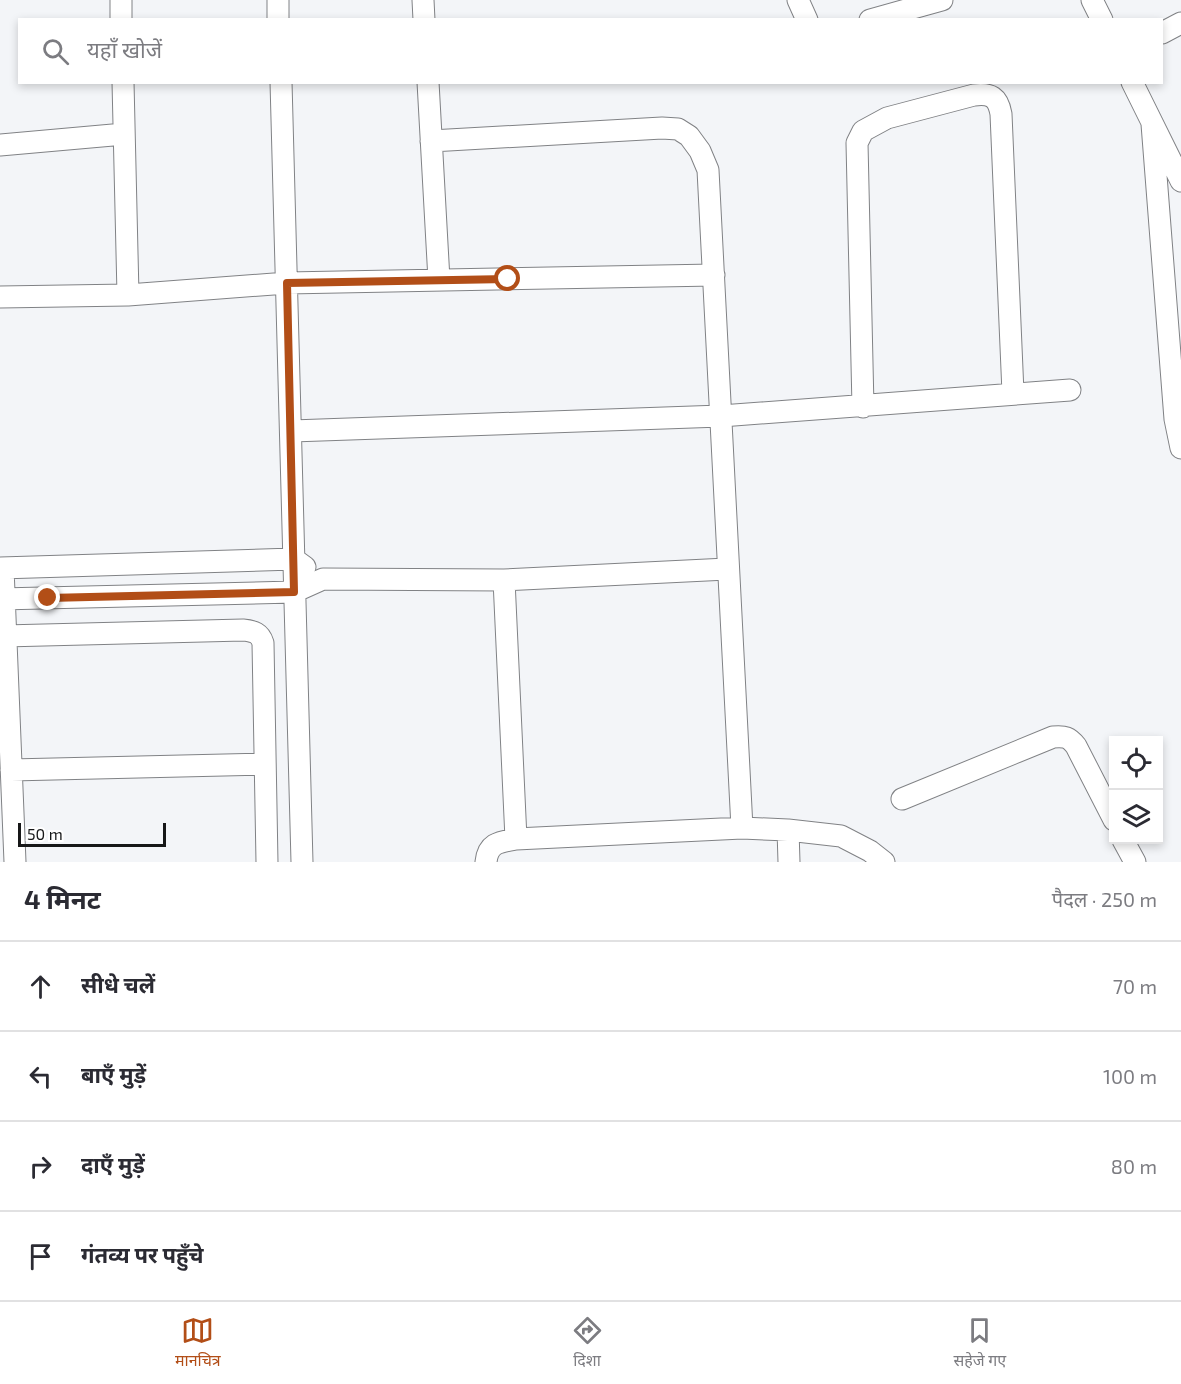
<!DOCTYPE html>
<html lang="hi">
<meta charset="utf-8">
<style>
:root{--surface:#fff;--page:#f2f2f3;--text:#2b2b33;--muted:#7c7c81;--line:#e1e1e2;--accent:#b24e17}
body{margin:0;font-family:"Exo 2","Noto Sans Devanagari",sans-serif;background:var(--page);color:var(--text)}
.controls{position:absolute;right:18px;bottom:18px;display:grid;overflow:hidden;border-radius:0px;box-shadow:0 3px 9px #0003}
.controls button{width:54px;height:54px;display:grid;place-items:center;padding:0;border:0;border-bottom:2px solid var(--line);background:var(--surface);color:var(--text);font:30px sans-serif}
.scale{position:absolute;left:18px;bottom:15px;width:148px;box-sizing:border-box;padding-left:6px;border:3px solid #161718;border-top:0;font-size:16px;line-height:21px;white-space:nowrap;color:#161718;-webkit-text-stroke:4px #fff;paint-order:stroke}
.stop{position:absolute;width:18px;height:18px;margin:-14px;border:4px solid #b24e17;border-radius:50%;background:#fff}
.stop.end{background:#b24e17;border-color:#fff;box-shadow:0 2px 6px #0008}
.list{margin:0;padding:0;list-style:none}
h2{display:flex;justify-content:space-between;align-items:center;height:78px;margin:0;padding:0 24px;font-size:26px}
h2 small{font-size:20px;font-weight:400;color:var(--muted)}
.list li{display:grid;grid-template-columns:39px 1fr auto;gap:18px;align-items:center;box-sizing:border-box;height:90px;padding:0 24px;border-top:2px solid var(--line)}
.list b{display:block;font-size:22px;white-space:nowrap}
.list em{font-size:20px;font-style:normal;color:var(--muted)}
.icon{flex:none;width:33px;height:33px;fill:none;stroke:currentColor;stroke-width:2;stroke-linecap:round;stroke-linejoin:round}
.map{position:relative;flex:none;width:1181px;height:862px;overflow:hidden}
.search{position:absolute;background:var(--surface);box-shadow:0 3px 9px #0003;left:18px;right:18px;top:18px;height:66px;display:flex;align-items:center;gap:15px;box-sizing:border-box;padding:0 21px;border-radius:0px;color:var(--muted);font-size:22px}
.sheet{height:438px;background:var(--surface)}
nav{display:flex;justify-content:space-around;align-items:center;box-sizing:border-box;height:84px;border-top:2px solid var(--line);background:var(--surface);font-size:16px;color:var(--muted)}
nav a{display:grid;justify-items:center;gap:3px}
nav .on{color:var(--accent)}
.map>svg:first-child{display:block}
</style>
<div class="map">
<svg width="1181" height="862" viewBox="0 0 1181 862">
<rect width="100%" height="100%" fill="#f3f5f8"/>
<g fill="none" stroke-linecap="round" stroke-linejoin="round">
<defs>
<path id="street" d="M121,0V20
M278,0V20
M423,0L424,20
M798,0L807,20
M1092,0L1102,20
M870,20L942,0
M1162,33L1181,23
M123,82L128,295
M281,82L302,862
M428,82L439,280
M1132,82L1181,181
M1152,124L1175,419L1181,448
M431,141L662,128L678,129L689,136L700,151L708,170L742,828
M0,145L124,134
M0,297L128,295L287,283L714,275
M863,407L857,143L863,131L887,118L974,95C991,93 998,97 1001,114L1013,393
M292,431L721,416L1070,390
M0,568L294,559L305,567
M3,568L15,862
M504,580L516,839
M0,599L294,592L323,579L504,580L727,569
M4,636L243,630C254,631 260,633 263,643L267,862
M11,770L265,764
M902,799L1053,737C1065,736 1069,737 1076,746L1114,820
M788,830L789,862
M1123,840L1135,862
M486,862C488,843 499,842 516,839L742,828L788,830L841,836L870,851L884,862"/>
</defs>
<!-- street casing -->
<use href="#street" stroke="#808285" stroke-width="23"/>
<!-- street -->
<use href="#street" stroke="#fff" stroke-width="21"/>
</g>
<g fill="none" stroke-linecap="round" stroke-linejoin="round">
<!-- route -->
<path stroke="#b24e17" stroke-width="8" d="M48,598L294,592L287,283L508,279"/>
</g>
</svg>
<div class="controls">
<button><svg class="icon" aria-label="locate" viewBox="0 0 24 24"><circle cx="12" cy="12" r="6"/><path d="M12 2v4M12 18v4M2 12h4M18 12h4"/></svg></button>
<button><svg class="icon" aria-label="layers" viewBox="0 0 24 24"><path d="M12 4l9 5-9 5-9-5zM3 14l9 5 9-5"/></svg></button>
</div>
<div class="scale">50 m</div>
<div class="stop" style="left:508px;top:279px"></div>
<div class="stop end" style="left:48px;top:598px"></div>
<div class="search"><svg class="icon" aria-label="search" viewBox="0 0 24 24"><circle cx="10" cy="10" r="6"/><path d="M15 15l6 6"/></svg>यहाँ खोजें</div>
</div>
<section class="sheet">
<h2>4 मिनट<small>पैदल · 250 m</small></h2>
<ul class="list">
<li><svg class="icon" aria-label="ahead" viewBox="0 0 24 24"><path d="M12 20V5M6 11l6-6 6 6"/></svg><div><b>सीधे चलें</b></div><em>70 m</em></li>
<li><svg class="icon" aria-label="left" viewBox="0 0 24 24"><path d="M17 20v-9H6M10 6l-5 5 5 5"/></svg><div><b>बाएँ मुड़ें</b></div><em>100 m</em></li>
<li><svg class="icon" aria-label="right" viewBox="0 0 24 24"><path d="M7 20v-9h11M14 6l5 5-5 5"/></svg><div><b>दाएँ मुड़ें</b></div><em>80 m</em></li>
<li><svg class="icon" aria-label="arrive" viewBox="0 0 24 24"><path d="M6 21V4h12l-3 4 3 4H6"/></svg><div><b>गंतव्य पर पहुँचे</b></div></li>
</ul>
</section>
<nav>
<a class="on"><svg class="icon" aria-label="map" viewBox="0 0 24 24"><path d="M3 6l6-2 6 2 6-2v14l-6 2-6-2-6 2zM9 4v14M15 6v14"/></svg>मानचित्र</a>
<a><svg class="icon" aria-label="directions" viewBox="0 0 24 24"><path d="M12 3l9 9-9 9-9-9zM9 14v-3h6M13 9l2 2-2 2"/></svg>दिशा</a>
<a><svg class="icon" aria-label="saved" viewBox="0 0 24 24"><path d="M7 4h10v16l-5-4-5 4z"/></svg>सहेजे गए</a>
</nav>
